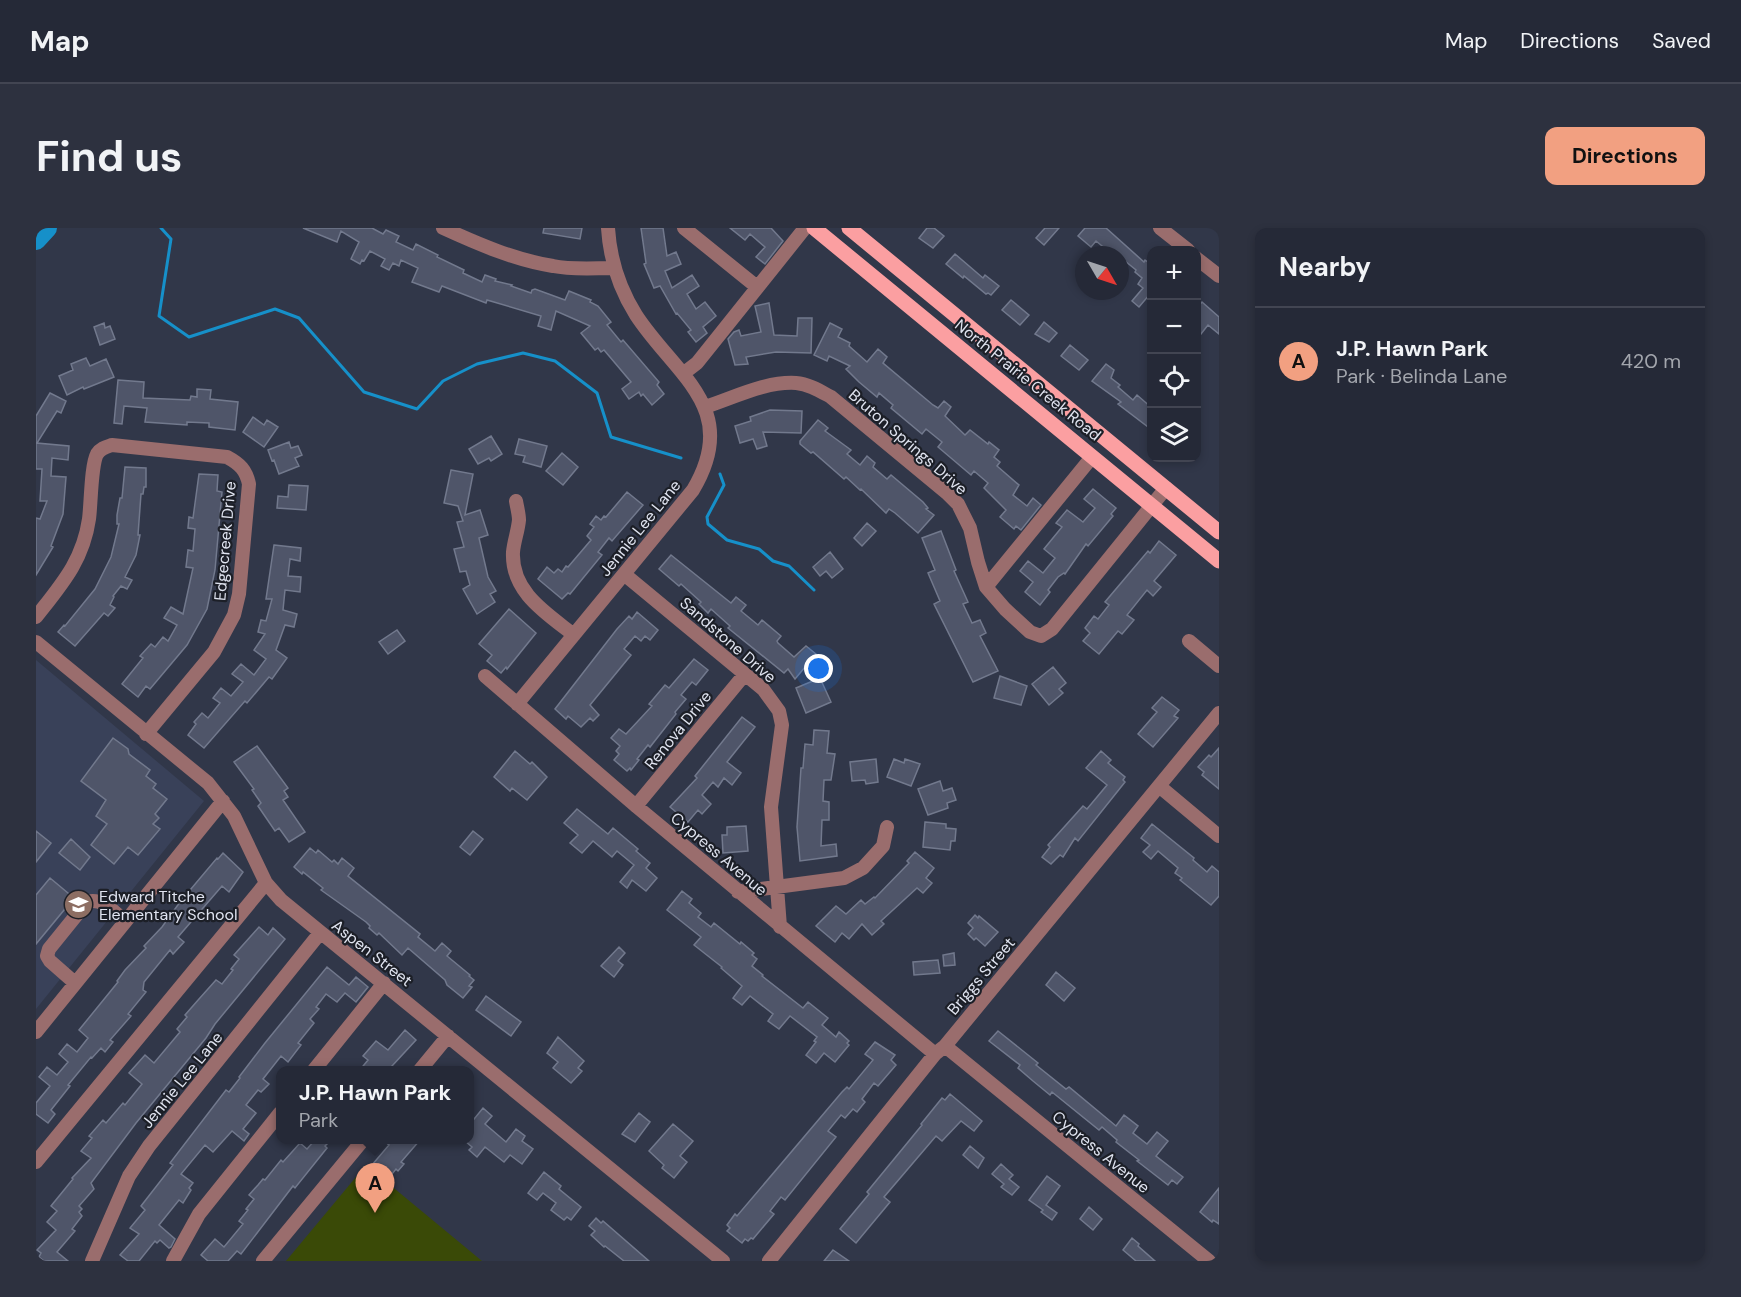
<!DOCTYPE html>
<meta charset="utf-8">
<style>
:root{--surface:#252937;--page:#2d313f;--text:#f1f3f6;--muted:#a3a6ad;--line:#424552;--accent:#f2a081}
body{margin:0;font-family:"DM Sans",sans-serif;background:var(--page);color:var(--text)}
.controls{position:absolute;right:18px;top:18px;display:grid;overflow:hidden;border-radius:12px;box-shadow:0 3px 9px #0003}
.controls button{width:54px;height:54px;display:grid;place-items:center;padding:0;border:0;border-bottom:2px solid var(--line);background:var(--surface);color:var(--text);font:30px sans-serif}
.compass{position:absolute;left:1039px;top:18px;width:54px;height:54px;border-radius:50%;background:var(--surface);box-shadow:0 3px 9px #0003;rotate:129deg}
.you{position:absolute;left:783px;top:441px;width:21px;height:21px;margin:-15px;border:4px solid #fff;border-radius:50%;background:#1a73e8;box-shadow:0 0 0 9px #1a73e833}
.badge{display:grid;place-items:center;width:39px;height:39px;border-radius:50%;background:var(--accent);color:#111;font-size:20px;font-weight:700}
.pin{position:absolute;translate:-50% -50px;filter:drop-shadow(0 2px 3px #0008)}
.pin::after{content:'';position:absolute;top:32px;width:21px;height:18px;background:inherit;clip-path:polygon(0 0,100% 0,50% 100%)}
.popup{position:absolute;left:240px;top:838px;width:198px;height:78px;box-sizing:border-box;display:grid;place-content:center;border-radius:12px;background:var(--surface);filter:drop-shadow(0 2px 4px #0005);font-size:20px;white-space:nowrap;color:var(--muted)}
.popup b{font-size:22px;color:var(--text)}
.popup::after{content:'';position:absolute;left:50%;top:100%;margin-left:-12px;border:12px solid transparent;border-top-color:var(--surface)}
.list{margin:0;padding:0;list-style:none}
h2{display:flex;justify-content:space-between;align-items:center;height:78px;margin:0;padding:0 24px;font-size:26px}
h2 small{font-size:20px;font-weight:400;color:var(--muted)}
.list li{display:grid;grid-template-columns:39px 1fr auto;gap:18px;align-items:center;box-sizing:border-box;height:108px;padding:0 24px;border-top:2px solid var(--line)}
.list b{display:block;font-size:22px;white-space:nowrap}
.list p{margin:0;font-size:20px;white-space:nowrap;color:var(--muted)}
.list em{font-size:20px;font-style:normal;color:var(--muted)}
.icon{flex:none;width:33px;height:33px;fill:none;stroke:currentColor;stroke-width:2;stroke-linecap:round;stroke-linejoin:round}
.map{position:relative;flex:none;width:1183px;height:1033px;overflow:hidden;border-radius:12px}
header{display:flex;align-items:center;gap:36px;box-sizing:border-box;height:84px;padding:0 30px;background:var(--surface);border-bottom:2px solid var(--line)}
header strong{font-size:28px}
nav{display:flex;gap:33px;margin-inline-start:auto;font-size:21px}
.intro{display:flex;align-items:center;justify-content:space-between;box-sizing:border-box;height:144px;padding:0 36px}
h1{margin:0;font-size:42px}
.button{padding:15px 27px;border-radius:12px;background:var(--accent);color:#111;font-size:21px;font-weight:700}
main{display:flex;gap:36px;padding:0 36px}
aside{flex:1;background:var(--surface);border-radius:12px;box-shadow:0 3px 9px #0003}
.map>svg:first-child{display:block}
</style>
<header>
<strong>Map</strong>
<nav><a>Map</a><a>Directions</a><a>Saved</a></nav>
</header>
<div class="intro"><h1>Find us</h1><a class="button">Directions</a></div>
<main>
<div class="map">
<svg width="1183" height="1033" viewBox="0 0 1183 1033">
<rect width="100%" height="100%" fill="#313749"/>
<!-- built -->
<path fill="#394159" d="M0,432L168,573L0,781Z"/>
<!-- green -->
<path fill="#3a4a07" d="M330,937L446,1033H250Z"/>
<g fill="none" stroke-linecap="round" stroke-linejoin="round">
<!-- stream -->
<path stroke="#1690c9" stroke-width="3" d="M125,0L135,11L123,88L153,109L239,81L263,90L328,164L381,181L407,153L441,136L487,125L519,133L561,165L575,209L645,230
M684,246L688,257L671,289L672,296L691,312L723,321L737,333L753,338L778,362"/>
<!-- river -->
<path stroke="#1690c9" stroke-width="20" d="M0,12L11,0"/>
</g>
<!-- building -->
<path fill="#4f5569" stroke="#72798d" stroke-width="1.5" d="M267,0H336L347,6L350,2L363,8L360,14L377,22L380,16L402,27L401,29L428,42L427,45L446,54L449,47L460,51L459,53L476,57L475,58L495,65L496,62L499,61L529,72L533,63L555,72L554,74L562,78L575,94L571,97L585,114L587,112L623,154L621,157L628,166L616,177L607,166L605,168L603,164L593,171L586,161L595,154L568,122L565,124L562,120L559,122L545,105L554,98L520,83L515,102L502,98L505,88L451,72L450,75L406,58L403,64L376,54L382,40L365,32L363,38L357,35L353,42L345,38L349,31L334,23L328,33L326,32L324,36L315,31L323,14L305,3L301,14Z
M508,0H546L544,11L507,5Z
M605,0H627L631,28L640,24L645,36L629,43L636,60L656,47L663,58L651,66L660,81L669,74L680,88L667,99L671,105L660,114L652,104L655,102L641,85L640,86L624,58L618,60L608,36L610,35Z
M694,0H735L747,13L729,36L720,29L729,19L714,6L709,12Z
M891,0H898L908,8L897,20L883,10Z
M1009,0H1023L1008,17L1000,10Z
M1049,0H1070L1108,34L1109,32L1116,37V67L1114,66L1103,79L1096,73L1107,60L1102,56L1106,50L1099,44L1100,42L1084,29V27H1077L1060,13L1055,19L1042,8Z
M919,26L947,50L949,47L963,58L955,67L952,65L950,66L928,48L927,50L910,36Z
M975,72L993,87L984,97L966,82Z
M1166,74L1183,89V106L1172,97L1161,111V80Z
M733,75L738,107L761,108L762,90H776L775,125L740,124L710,129L712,136L699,137L692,111L698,104L703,102L705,108L725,104L719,78Z
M1008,94L1021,105L1013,114L999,106Z
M68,95L69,100L74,98L79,111L64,117L58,99Z
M794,95L806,101L802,109L814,115L813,118L831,134L842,121L851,129L847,135L897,177L902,180L908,173L915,179L909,188L929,207L934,202L952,216L953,214L963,222L958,229L964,234L961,238L983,257L977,267L991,278L997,270L1005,277L985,302L980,298L978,301L964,289L970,282L948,260L952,255L938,243L935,247L902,219L906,214L890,201L886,206L855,180L857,177L843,165L841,169L823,154L810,141L814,138L793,128L791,133L778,127Z
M1034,117L1052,132L1043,142L1025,128Z
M50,130L54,138L70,131L78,149L48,161L47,159L31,167L23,148L37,142L35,136Z
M1070,136L1078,142L1075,150L1084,157L1082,159L1097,172L1101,167L1116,180V202L1082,176L1085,174L1056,153Z
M82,152L108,154L107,170L154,172L155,168L161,169V161L175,162L174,171L202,174L199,202L173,199V195L151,194V197L109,194L111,180L88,178L86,196L78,195Z
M14,165L30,173L25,185L21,183L1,215L33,218L32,232L16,230L15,248L30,249L27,286L15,318L17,319L0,347V290L4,291L11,273H4L6,241H0V188Z
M734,182L766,183L765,205L727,204L731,218L721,221L717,211L704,215L699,198L715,193L714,189Z
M217,189L228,197L231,192L242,199L228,219L207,204Z
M782,192L792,200L789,203L815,222L811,226L824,237L831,228L839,235L837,239L851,251L855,247L887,274L892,280L890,281L898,287L882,305L859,285L853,281L850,285L825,261L824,262L810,249L808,251L777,224L775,225L764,216V213Z
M455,208L466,226L455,233L453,230L442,236L433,221Z
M483,211L511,218L505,239L487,234L489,228L479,226Z
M253,214L255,220L262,218L266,227L259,230L263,238L243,246L238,232L236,233L232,222Z
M526,225L542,239L527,257L510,243Z
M89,239L110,240V259H108L107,266H105L102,307H104L100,327L89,349L96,352L91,361L85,358L77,368L78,369L74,377L79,380L72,388L68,385L39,418L22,404L28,397L29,398L59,361L75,329L83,296H81V287L84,270H86Z
M415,242L437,246L429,287L444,282L452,307L443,310L452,349L460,363L454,366L459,374L441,386L427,361L434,357L430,343L424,344L418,321L428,319L421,294L427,293L422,278L408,275Z
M163,246L182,247L181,263L186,264L179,342L171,381L151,417L114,461L110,458L102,469L86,456L107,430L104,428L115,416L119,419L127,409L132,413L141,397L128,390L135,379L147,386L157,340L150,339L152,322L157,323L159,301L152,300L153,289L157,290Z
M253,257L272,258L270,282L241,280L242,268L252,269Z
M1057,261L1080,280L1075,286L1077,288L1052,318L1050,316L1029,346L1028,345L1022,349L1012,362L1014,364L1004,377L989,364L997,354L984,343L992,333L1007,345L1019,330L1008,321L1026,299L1020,295L1031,282L1047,294L1059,280L1048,271Z
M591,264L607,277L576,313L573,310L562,324L566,327L534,366L532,365L526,371L502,351L511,339L518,345L522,341L526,344L530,338L532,339L555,312L551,308L558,299L554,296L560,288L565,292L568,288L570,289Z
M831,295L840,303L826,318L818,310Z
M905,303L920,342L918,343L932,374L927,376L936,395L944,392L950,405L944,408L962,443L937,454L898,376L904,373L892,345L899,342L886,310Z
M1123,313L1140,327L1118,353L1125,359L1117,368L1111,362L1091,387L1098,392L1086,406L1082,403L1063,426L1047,413L1054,405L1049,400L1058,388L1062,391L1073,377L1069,374L1112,323L1114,325Z
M238,317L265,320L264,333L254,331L252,348L265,349L264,364L249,362L247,382L261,386L258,399L249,397L240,422L251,430L236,451L233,449L211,475L209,473L168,520L152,507L160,496L158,494L166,485L172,490L184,475L177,470L185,460L195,468L207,454L196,446L205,436L218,447L230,431L218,422L229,406L222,404L225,392L230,393L236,371H230Z
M794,324L807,341L796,350L790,343L784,348L777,339Z
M635,327L695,375L700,369L710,377L705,383L722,397L726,392L745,408L741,413L742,415L758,429L770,418L780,426L759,451L752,441L748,445L692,400L694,398L675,381L672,385L663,376L665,374L645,356L643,358L623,341Z
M473,381L500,405L471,441L470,439L465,445L451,433L456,427L443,416Z
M601,384L622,402L614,412L609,408L605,413L599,408L588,421L595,427L554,477L563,487L557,493L554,490L545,499L532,488L530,491L519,481L581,401L593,388L596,391Z
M361,402L369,413L352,426L343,414Z
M658,431L672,442L660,457L656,454L645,467L650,471L639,484L640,486L614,519L612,517L601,531L603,532L595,542L594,540L591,543L578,532L583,526L580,523L584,518L575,510L583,501L590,506L616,478L613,476L629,457L633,460Z
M1017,439L1030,455L1023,461L1027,465L1013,477L996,456Z
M964,448L991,458L985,477L958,470Z
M784,450L795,474L770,485L760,460Z
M1126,469L1143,482L1138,488L1142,490L1117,519L1102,506L1121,484L1116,480Z
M706,489L719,499L691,534L705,545L696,557L688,550L682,559L677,554L666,567L675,576L666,586L662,582L652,594L634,579L661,550L659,548Z
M778,502L793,503L791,525L799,526L795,552H788L787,573L793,574V592H786L785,618L800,616L801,628L764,633L761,599L765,540H767L769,516L777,517Z
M77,510L92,521L93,526L114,542L110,548L120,556L117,560L131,571L119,586L123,590L117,596L124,601L102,627L92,619L78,636L55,617L71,596L60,588L70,572L45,553Z
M221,518L252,560L248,563L252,569L247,572L269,604L253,614L243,600L239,603L222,578L225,575L216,562L218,561L198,534Z
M1183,520V561L1166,547L1168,544L1162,539L1173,527L1175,529Z
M479,523L494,536L496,534L511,549L491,572L476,560L474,563L458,549Z
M1065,523L1075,532L1072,535L1089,549L1087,552L1089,554L1042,613L1039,610L1027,629L1024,627L1015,636L1006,629L1014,619L1012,617L1047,578L1051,581L1071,557L1050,540Z
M840,531L842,554L830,556L829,552L816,553L814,534Z
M858,531L868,535L869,531L884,536L875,558L851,549Z
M904,553L907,563L916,560L920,572L911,575L912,580L892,587L882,561Z
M541,581L572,606L577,600L602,621L600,623L614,635L610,640L621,650L610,663L596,652L591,660L584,654L598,637L581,623L576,629L557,613L546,625L534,615L542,607L528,595Z
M889,594L910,596V600L920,601L919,613H915L914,622L887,619Z
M1116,596L1158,630L1157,632L1171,644L1176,638L1183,644V668L1175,677L1144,652L1146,650L1139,645L1142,640L1122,623L1115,631L1107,624L1114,617L1105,610Z
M710,598L712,623L687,625L686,607H691V599Z
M0,603L15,615L0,634Z
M437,603L447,611L434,627L424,619Z
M35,611L54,629L44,642L23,625Z
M274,620L280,625L282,622L296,634L298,632L302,636L306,630L318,640L312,648L384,706L382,709L399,723L406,715L415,723L411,728L434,747L433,748L438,752L433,758L436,759L427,770L411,757L409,752L372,720L366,727L343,705L341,707L333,700L334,698L330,694L285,662L287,660L267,644L266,646L258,639Z
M879,624L898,640L890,650L896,655L887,665L881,660L845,693L848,696L836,707L826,696L813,711L806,705L799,714L780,698L800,678L810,686L825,672L829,676L838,669L839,670L873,635L871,633Z
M187,625L207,644L193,664L186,658L142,709L148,714L137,726L134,722L108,754L107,762L110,764L92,786L95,788L74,812L77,814L69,824L65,820L56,830L55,829L32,857L34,858L15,882L19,886L12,895L0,886V875L14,858L3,849L11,839L21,847L32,834L23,826L31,816L41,824L52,810L43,802L82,754L81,753L89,742L110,720L108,718L126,699L144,674L181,630L182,631Z
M14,650L38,670L0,716V667Z
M646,663L656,671L653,675L665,685L662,689L675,699L678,695L704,716L705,714L718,725L716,727L721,731L716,738L727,747L726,748L767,780L772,774L792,790L786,797L800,809L803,804L813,813L811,815L813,817L799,834L788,825L780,835L770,827L780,814L778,813L781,809L754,788L743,801L732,793L737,786L714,768L706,777L697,770L706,758L685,740L686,739L658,717L665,709L631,682Z
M939,687L942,690L943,688L962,704L949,718L940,710L938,712L932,706L937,700L932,695Z
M223,699L232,707L237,700L249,711L179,796L170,810L100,895L55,955L58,961L43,978L46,981L43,984L46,988L36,1001L39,1003L21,1024L32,1033H8L3,1029L5,1025L1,1022L20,1002L11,994L21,983L15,978L37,951L36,950L55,930L45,923L56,910L53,908L67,892L70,895L87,875L89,877L106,856L93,845L109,827L118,835L144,804L141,801L151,789L149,787L163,771L180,752L186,756L197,742L195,741L203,731L198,727Z
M583,719L589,725L582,733L587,737L578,749L565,738Z
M918,725L919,737L908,738L907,727Z
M902,732L904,745L878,747L877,734Z
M291,739L313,757L320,749L332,759L320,774L309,765L301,774L290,766L280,779L283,781L274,791L278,795L262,815L265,817L252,834L245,828L227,851L233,856L225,864L222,862L210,877L220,885L207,901L213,906L208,913L196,903L177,924L169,917L145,946L157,955L153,960L155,962L147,975L143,972L123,997L139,1011L135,1019L133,1020L124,1012L121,1015L119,1013L103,1033H92L84,1027L103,1006L94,1000L109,982L105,978L137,937L134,935L190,862L193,864L204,850L203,849L229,815Z
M1020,744L1039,760L1028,773L1010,757Z
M450,768L485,794L475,808L440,782Z
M369,802L380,812L356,838L362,843H323L332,832L327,828L340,813L352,822Z
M962,803L1002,835L1000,837L1030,861L1033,859L1080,898L1088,887L1102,898L1097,905L1111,916L1121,904L1132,913L1120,928L1147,949L1141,956L1136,952L1132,957L1101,933L1103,932L1080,914L1081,912L1066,899L1063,902L1016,864L1014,867L997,853L982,840L984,837L953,813Z
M522,809L548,833L542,840L546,843L535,855L517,840L522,834L511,825Z
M839,814L859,827L855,832L860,837L842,858L838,855L826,871L829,874L821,884L817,881L809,890L805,887L792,903L800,909L749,972L745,969L734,983L738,986L717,1011L715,1010L712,1013L709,1011L706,1015L691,1003L694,1000L691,997L699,986L701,988L806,864L811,859L813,861L837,832L829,826Z
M914,866L946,893L938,903L925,893L906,913L900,908L848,969L854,974L820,1015L804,1001L833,966L831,964L886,897L885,896L906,870L909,872Z
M447,880L456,888L449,896L470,914L480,901L489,908L486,913L497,921L486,936L474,927L468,934L449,919L441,929L433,922L436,919L429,913L434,912V896Z
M603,885L614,894L599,914L586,906Z
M637,896L657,913L644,928L651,934L638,950L626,940L628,937L613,923Z
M279,912H295L289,918L291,920L259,960L257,958L205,1026L201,1023L192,1033H172L165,1027L179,1011L188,1019L207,996L203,993L212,982L210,981L218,971L213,967L222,957L227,951L229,952L245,932L247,934L264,915L271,921Z
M346,912H384L365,934L368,936L362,943L360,941L352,951L336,937L353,917Z
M934,918L948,930L942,940L927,927Z
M965,936L977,947L973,951L983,959L976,967L965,959L968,956L956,946Z
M508,944L525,958L523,961L545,979L535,992L531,989L528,992L515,982L520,975L507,965L501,972L492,965Z
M1011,948L1024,958L1010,977L1021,985L1016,992L1005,984L1007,982L993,972Z
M1183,960V996L1177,992L1176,994L1164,984Z
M1053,979L1066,991L1057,1002L1044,991Z
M560,990L565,995L567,993L613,1033H588L569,1018L568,1019L555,1007L559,1003L553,998Z
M1096,1010L1103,1016L1102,1018L1119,1033H1100L1087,1022Z
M797,1022L813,1033H788Z"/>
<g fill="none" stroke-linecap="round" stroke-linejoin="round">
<!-- minor -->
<path stroke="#9a6d6d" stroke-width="14" d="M407,0C442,16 479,32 517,38C536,42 558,40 578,40
M648,0L721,59
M1124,0L1152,22
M1160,30L1183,48
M648,145L661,135L769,0
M669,179C697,170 730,153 760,155C773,156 784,163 795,169L911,265L922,276L934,300L942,334L950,359L969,381L994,404L1005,408L1016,401L1130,260
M480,273C481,279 483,286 483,292C482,303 478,313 477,324C475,364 510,385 538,407
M588,346L727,461L743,483L746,497L735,579L744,699
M950,359L1056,229
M0,389C25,357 47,333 53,291C55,277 55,237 61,226C65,220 70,219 76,217L191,229C204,236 210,242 213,256L203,366L198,387L178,424L110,506
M1153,413L1183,438
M0,414L172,555L198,588L230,655L245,672L687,1033
M449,448L600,578L899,826
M481,476L657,262C706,180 639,147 600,87C583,60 574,32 572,0
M1123,558L1183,608
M600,578L709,446
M702,664L808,650L827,640L847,618L851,599
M39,755L14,733L11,728L13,721L51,674C66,669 78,684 89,693
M0,804L187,573
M909,818L1173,1033
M278,842L348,755
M384,842L412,808
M0,934L230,655
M56,1033L93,948L113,918L284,705
M137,1033L163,986L244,885
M227,1033L327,912
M733,1033L899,826L909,818L1183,485"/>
<!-- major -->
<path stroke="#fb9fa1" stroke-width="15" d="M778,0L1183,333
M813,0L1183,304"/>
</g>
<!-- icons -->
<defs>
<symbol id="school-disc" viewBox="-11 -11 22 22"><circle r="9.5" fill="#8d6e63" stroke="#1c1f27"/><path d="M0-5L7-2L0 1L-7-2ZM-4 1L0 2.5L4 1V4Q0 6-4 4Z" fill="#fff"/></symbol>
</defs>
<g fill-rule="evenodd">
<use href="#school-disc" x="26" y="660" width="33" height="33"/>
</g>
<g text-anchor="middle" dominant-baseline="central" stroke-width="4.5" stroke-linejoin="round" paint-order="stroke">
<!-- street labels -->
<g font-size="16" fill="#e0e4f0" stroke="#1c1f27">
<text transform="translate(992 152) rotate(39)">North Prairie Creek Road</text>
<text transform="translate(872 214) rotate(41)">Bruton Springs Drive</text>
<text transform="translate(604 300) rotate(-51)">Jennie Lee Lane</text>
<text transform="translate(189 313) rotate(-85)">Edgecreek Drive</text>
<text transform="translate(692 412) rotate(41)">Sandstone Drive</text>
<text transform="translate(642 502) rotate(-51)">Renova Drive</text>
<text transform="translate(683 626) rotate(40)">Cypress Avenue</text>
<text transform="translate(336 725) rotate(38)">Aspen Street</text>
<text transform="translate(945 748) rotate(-50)">Briggs Street</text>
<text transform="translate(146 852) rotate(-51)">Jennie Lee Lane</text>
<text transform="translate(1065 924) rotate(39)">Cypress Avenue</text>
</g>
<!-- poi labels -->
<g font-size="16" fill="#e0e4f0" stroke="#1c1f27" text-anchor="start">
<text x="63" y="668">Edward Titche<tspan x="63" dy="18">Elementary School</tspan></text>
</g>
</g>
</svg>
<div class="controls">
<button>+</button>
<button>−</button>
<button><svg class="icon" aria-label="locate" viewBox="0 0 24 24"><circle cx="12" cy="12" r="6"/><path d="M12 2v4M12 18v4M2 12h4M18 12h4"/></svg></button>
<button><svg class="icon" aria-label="layers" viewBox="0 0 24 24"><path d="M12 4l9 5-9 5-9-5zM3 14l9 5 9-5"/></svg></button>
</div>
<svg class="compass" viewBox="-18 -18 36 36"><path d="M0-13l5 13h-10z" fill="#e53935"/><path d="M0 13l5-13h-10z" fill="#a3a6ad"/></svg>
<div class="you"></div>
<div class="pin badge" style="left:339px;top:985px">A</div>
<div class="popup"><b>J.P. Hawn Park</b>Park</div>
</div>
<aside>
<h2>Nearby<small></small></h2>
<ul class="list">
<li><span class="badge">A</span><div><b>J.P. Hawn Park</b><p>Park · Belinda Lane</p></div><em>420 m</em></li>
</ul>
</aside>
</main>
